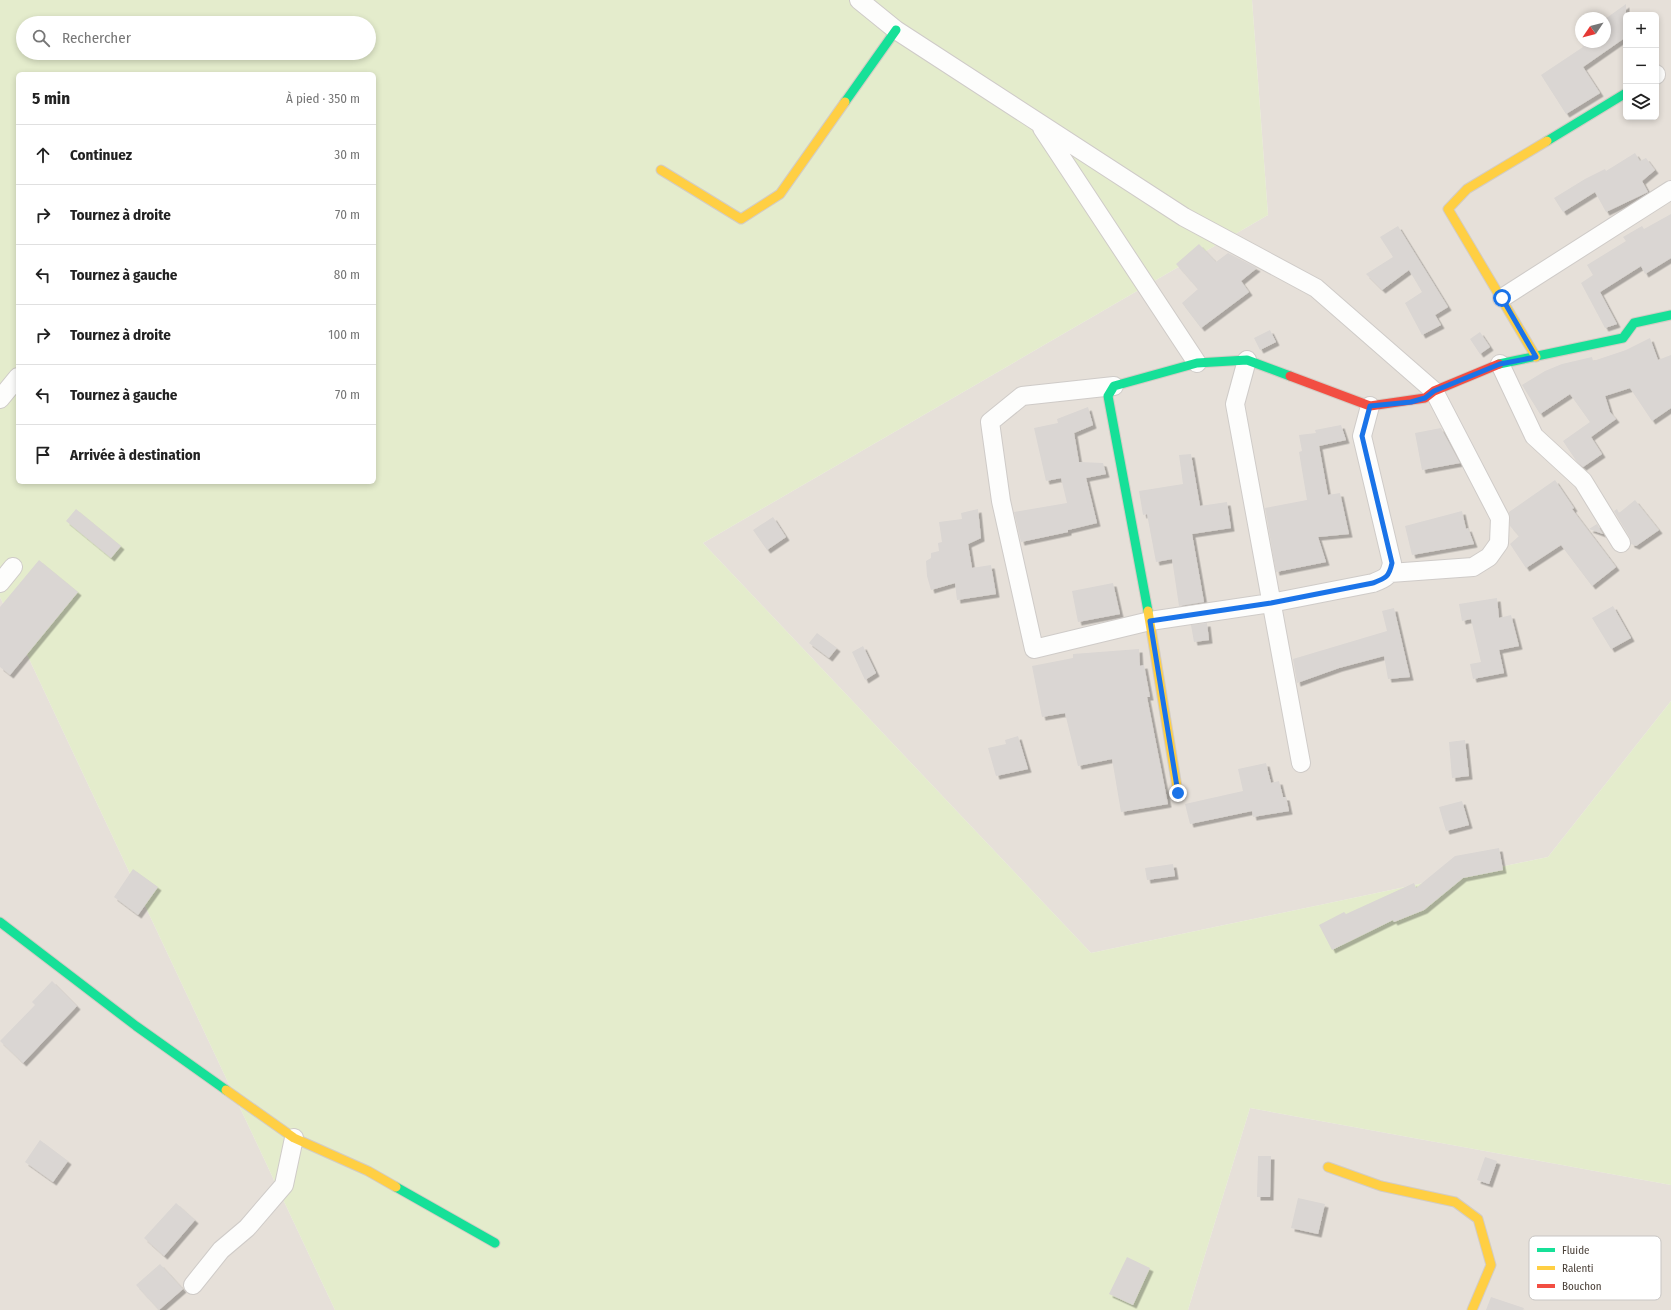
<!DOCTYPE html>
<html lang="fr">
<meta charset="utf-8">
<style>
:root{--surface:#fff;--page:#f6f6f6;--text:#222;--muted:#767676;--line:#e0e0e0}
body{margin:0;font-family:"Fira Sans Condensed",sans-serif;background:var(--page);color:var(--text)}
.controls{position:absolute;right:12px;top:12px;display:grid;overflow:hidden;border-radius:6px;box-shadow:0 2px 6px #0003}
.controls button{width:36px;height:36px;display:grid;place-items:center;padding:0;border:0;border-bottom:1px solid var(--line);background:var(--surface);color:var(--text);font:20px sans-serif}
.compass{position:absolute;left:1575px;top:12px;width:36px;height:36px;border-radius:50%;background:var(--surface);box-shadow:0 2px 6px #0003;rotate:235deg}
.stop{position:absolute;width:12px;height:12px;margin:-9px;border:3px solid #1a73e8;border-radius:50%;background:#fff}
.stop.end{background:#1a73e8;border-color:#fff;box-shadow:0 1px 4px #0008}
.list{margin:0;padding:0;list-style:none}
h2{display:flex;justify-content:space-between;align-items:center;height:52px;margin:0;padding:0 16px;font-size:17px}
h2 small{font-size:13px;font-weight:400;color:var(--muted)}
.list li{display:grid;grid-template-columns:26px 1fr auto;gap:12px;align-items:center;box-sizing:border-box;height:60px;padding:0 16px;border-top:1px solid var(--line)}
.list b{display:block;font-size:15px;white-space:nowrap}
.list em{font-size:13px;font-style:normal;color:var(--muted)}
.icon{flex:none;width:22px;height:22px;fill:none;stroke:currentColor;stroke-width:2;stroke-linecap:round;stroke-linejoin:round}
.map{position:relative;flex:none;width:1671px;height:1310px;overflow:hidden}
.search{position:absolute;background:var(--surface);box-shadow:0 2px 6px #0003;left:16px;top:16px;width:360px;height:44px;display:flex;align-items:center;gap:10px;box-sizing:border-box;padding:0 14px;border-radius:22px;color:var(--muted);font-size:15px}
.panel{position:absolute;background:var(--surface);box-shadow:0 2px 6px #0003;left:16px;top:72px;width:360px;height:412px;border-radius:6px}
.map>svg:first-child{display:block}
</style>
<div class="map">
<svg width="1671" height="1310" viewBox="0 0 1671 1310">
<defs>
<filter id="shadow"><feDropShadow dx="3.5" dy="3.5" stdDeviation="0" flood-color="#0004"/></filter>
</defs>
<rect width="100%" height="100%" fill="#f2efec"/>
<!-- residential -->
<path fill="#e6e0d9" fill-rule="evenodd" d="M1252,0H1671V701L1548,857L1091,953L703,543L1268,215ZM1626,15H1656V117H1626ZM1581,18H1605V42H1581Z
M0,597L335,1310H0Z
M1250,1108L1671,1185V1310H1188Z"/>
<!-- green -->
<path fill="#e4eccc" fill-rule="evenodd" d="M0,0H1252L1268,215L703,543L1091,953L1548,857L1671,701V1185L1250,1108L1188,1310H335L0,597ZM23,23H369V53H23ZM18,74H374V482H18Z"/>
<!-- building -->
<path fill="#dad6d3" filter="url(#shadow)" d="M1626,4V37L1583,67L1600,93L1566,114L1541,75L1583,47L1581,42H1605V19Z
M1635,153L1640,161L1646,158L1655,170L1642,181L1648,192L1606,212L1595,192L1563,212L1554,198L1585,179L1605,169L1606,171Z
M1671,214V258L1645,274L1641,266L1600,292L1617,324L1605,328L1581,283L1593,275L1587,265L1626,241L1623,237L1642,226L1644,229Z
M1398,226L1448,307L1435,315L1441,325L1422,335L1405,303L1422,292L1409,270L1382,290L1366,274L1393,257L1380,237Z
M1199,244L1216,262L1228,253L1257,268L1241,281L1249,292L1201,328L1182,303L1198,289L1176,264Z
M1270,330L1276,342L1260,350L1254,338Z
M1480,332L1490,347L1480,354L1470,339Z
M1650,338L1658,360L1671,355V408L1652,421L1630,388L1605,396L1610,412L1616,419L1591,437L1602,454L1583,467L1577,462L1563,441L1590,422L1570,394L1540,414L1522,385L1545,371L1562,364L1592,357L1593,361L1626,350Z
M1088,407L1093,425L1074,433L1079,462L1103,463L1106,474L1086,478L1097,523L1068,530V532L1021,542L1014,512L1067,503L1061,478L1046,481L1034,428L1058,423L1057,419Z
M1341,425L1346,440L1319,446L1328,495L1340,493L1349,534L1318,537L1326,562L1276,572L1265,508L1307,500L1299,452L1302,451L1299,435L1316,433L1315,430Z
M1441,428L1460,463L1422,470L1415,433Z
M1191,454L1200,506L1227,502L1231,528L1192,534L1204,602L1179,606L1172,559L1156,562L1147,514L1143,515L1139,491L1183,484L1179,455Z
M1555,480L1574,508L1572,509L1616,567L1592,586L1561,545L1526,568L1510,544L1519,536L1510,526L1509,512Z
M1635,500L1659,530L1636,546L1631,544L1630,538L1614,511L1617,509L1619,513Z
M76,509L121,546L111,558L66,521Z
M978,509L981,538L968,544L972,568L991,565L996,594L957,600L955,583L931,590L927,576L926,561L931,558V553L939,551L938,543L942,542L939,522L962,519L961,513Z
M1462,511L1466,529L1468,528L1474,544L1412,555L1405,526Z
M773,517L786,537L767,550L753,530Z
M1597,524L1603,534L1589,529Z
M39,560L78,592L10,675L0,667V607Z
M1113,583L1120,614L1078,622L1072,591Z
M1497,598L1499,618L1511,615L1519,646L1499,650L1504,673L1473,679L1470,664L1481,662L1471,619L1462,621L1459,604Z
M1613,606L1631,638L1611,649L1592,618Z
M1394,608L1410,677L1388,679L1384,656L1339,668L1297,683L1293,659L1387,631L1382,611Z
M1207,623L1209,640L1194,642L1191,625Z
M817,633L837,648L829,658L809,643Z
M863,646L876,673L865,680L852,652Z
M1139,649L1140,666L1144,665L1150,697H1147L1168,804L1121,812L1112,759L1078,766L1065,713L1042,717L1032,666L1073,658V654Z
M1018,736L1028,769L996,776L988,748L1006,744L1005,740Z
M1465,740L1469,776L1452,778L1449,742Z
M1266,763L1271,783L1279,781L1283,797H1286L1289,811L1253,817L1252,811L1190,824L1185,804L1243,791L1238,769Z
M1462,801L1469,825L1446,831L1439,807Z
M1499,848L1503,870L1463,878L1424,910L1394,922L1393,920L1332,950L1319,925L1344,912L1346,914L1414,883L1416,888L1455,856Z
M1173,864L1175,876L1147,880L1145,868Z
M133,869L158,887L138,915L114,897Z
M52,981L77,1006L23,1063L0,1041L35,1005L32,1002Z
M40,1140L68,1161L53,1182L25,1162Z
M1258,1156H1271L1270,1197H1257Z
M1485,1157L1497,1161L1489,1184L1477,1180Z
M1298,1198L1325,1204L1318,1234L1291,1228Z
M176,1203L195,1220L164,1256L144,1238Z
M1127,1257L1150,1268L1133,1305L1109,1294Z
M160,1264L183,1289L159,1310L136,1285Z
M1491,1297L1524,1308L1523,1310H1486Z"/>
<g fill="none" stroke-linecap="round" stroke-linejoin="round">
<defs>
<path id="street" d="M859,0L896,30L1184,217L1316,288L1434,391L1500,518L1499,543L1489,557L1473,567L1390,573
M1656,75V74
M1042,128L1197,363
M1502,298L1671,190
M1247,360L1235,404L1301,763
M1500,364L1534,436L1583,481L1621,543
M1114,386L1022,396L990,422L1001,501L1034,649L1150,621L1271,603L1373,583C1386,578 1389,577 1392,563L1362,436L1370,406
M0,399L18,377
M0,583L13,567
M193,1285L221,1250L247,1228L284,1185L294,1138"/>
<path id="fast" d="M845,102L896,30
M1547,141L1626,93
M1499,364L1623,338L1634,323L1671,315
M1148,611L1108,396L1114,386L1197,363L1247,360L1290,376
M0,922L136,1026L226,1090
M396,1187L495,1243"/>
<path id="slow" d="M661,170L741,219L780,194L845,102
M1536,357L1448,209L1467,189L1547,141
M1148,611L1178,793
M226,1090L294,1138L368,1171L396,1187
M1328,1167L1381,1186L1455,1202L1478,1219L1491,1265L1472,1310"/>
<path id="jam" d="M1290,376L1370,406L1425,398L1434,391L1499,364"/>
</defs>
<!-- street casing -->
<use href="#street" stroke="#cfcbc8" stroke-width="20"/>
<!-- fast casing -->
<use href="#fast" stroke="#d3ccc4" stroke-width="11"/>
<!-- slow casing -->
<use href="#slow" stroke="#d3ccc4" stroke-width="11"/>
<!-- jam casing -->
<use href="#jam" stroke="#d3ccc4" stroke-width="11"/>
<!-- street -->
<use href="#street" stroke="#fdfdfc" stroke-width="18"/>
<!-- fast -->
<use href="#fast" stroke="#16e098" stroke-width="9"/>
<!-- slow -->
<use href="#slow" stroke="#ffcf43" stroke-width="9"/>
<!-- jam -->
<use href="#jam" stroke="#f24e42" stroke-width="9"/>
</g>
<g fill="none" stroke-linecap="round" stroke-linejoin="round">
<!-- route -->
<path stroke="#1a73e8" stroke-width="5" d="M1178,793L1150,621L1271,603L1373,583C1386,578 1389,577 1392,563L1362,436L1370,406L1411,402L1425,398L1434,391L1500,364L1536,357L1502,298"/>
</g>
<!-- legend -->
<rect x="1529" y="1236" width="132" height="64" rx="6" fill="#fff" stroke="#c8c5c3" stroke-width="1"/>
<rect x="1537" y="1248" width="18" height="4" fill="#16e098"/>
<rect x="1537" y="1266" width="18" height="4" fill="#ffcf43"/>
<rect x="1537" y="1284" width="18" height="4" fill="#f24e42"/>
<g font-size="11" fill="#493f37">
<text x="1562" y="1254">Fluide</text>
<text x="1562" y="1272">Ralenti</text>
<text x="1562" y="1290">Bouchon</text>
</g>
</svg>
<div class="controls">
<button>+</button>
<button>−</button>
<button><svg class="icon" aria-label="layers" viewBox="0 0 24 24"><path d="M12 4l9 5-9 5-9-5zM3 14l9 5 9-5"/></svg></button>
</div>
<svg class="compass" viewBox="-18 -18 36 36"><path d="M0-13l5 13h-10z" fill="#e53935"/><path d="M0 13l5-13h-10z" fill="#767676"/></svg>
<div class="stop" style="left:1502px;top:298px"></div>
<div class="stop end" style="left:1178px;top:793px"></div>
<div class="search"><svg class="icon" aria-label="search" viewBox="0 0 24 24"><circle cx="10" cy="10" r="6"/><path d="M15 15l6 6"/></svg>Rechercher</div>
<section class="panel">
<h2>5 min<small>À pied · 350 m</small></h2>
<ul class="list">
<li><svg class="icon" aria-label="ahead" viewBox="0 0 24 24"><path d="M12 20V5M6 11l6-6 6 6"/></svg><div><b>Continuez</b></div><em>30 m</em></li>
<li><svg class="icon" aria-label="right" viewBox="0 0 24 24"><path d="M7 20v-9h11M14 6l5 5-5 5"/></svg><div><b>Tournez à droite</b></div><em>70 m</em></li>
<li><svg class="icon" aria-label="left" viewBox="0 0 24 24"><path d="M17 20v-9H6M10 6l-5 5 5 5"/></svg><div><b>Tournez à gauche</b></div><em>80 m</em></li>
<li><svg class="icon" aria-label="right" viewBox="0 0 24 24"><path d="M7 20v-9h11M14 6l5 5-5 5"/></svg><div><b>Tournez à droite</b></div><em>100 m</em></li>
<li><svg class="icon" aria-label="left" viewBox="0 0 24 24"><path d="M17 20v-9H6M10 6l-5 5 5 5"/></svg><div><b>Tournez à gauche</b></div><em>70 m</em></li>
<li><svg class="icon" aria-label="arrive" viewBox="0 0 24 24"><path d="M6 21V4h12l-3 4 3 4H6"/></svg><div><b>Arrivée à destination</b></div></li>
</ul>
</section>
</div>
